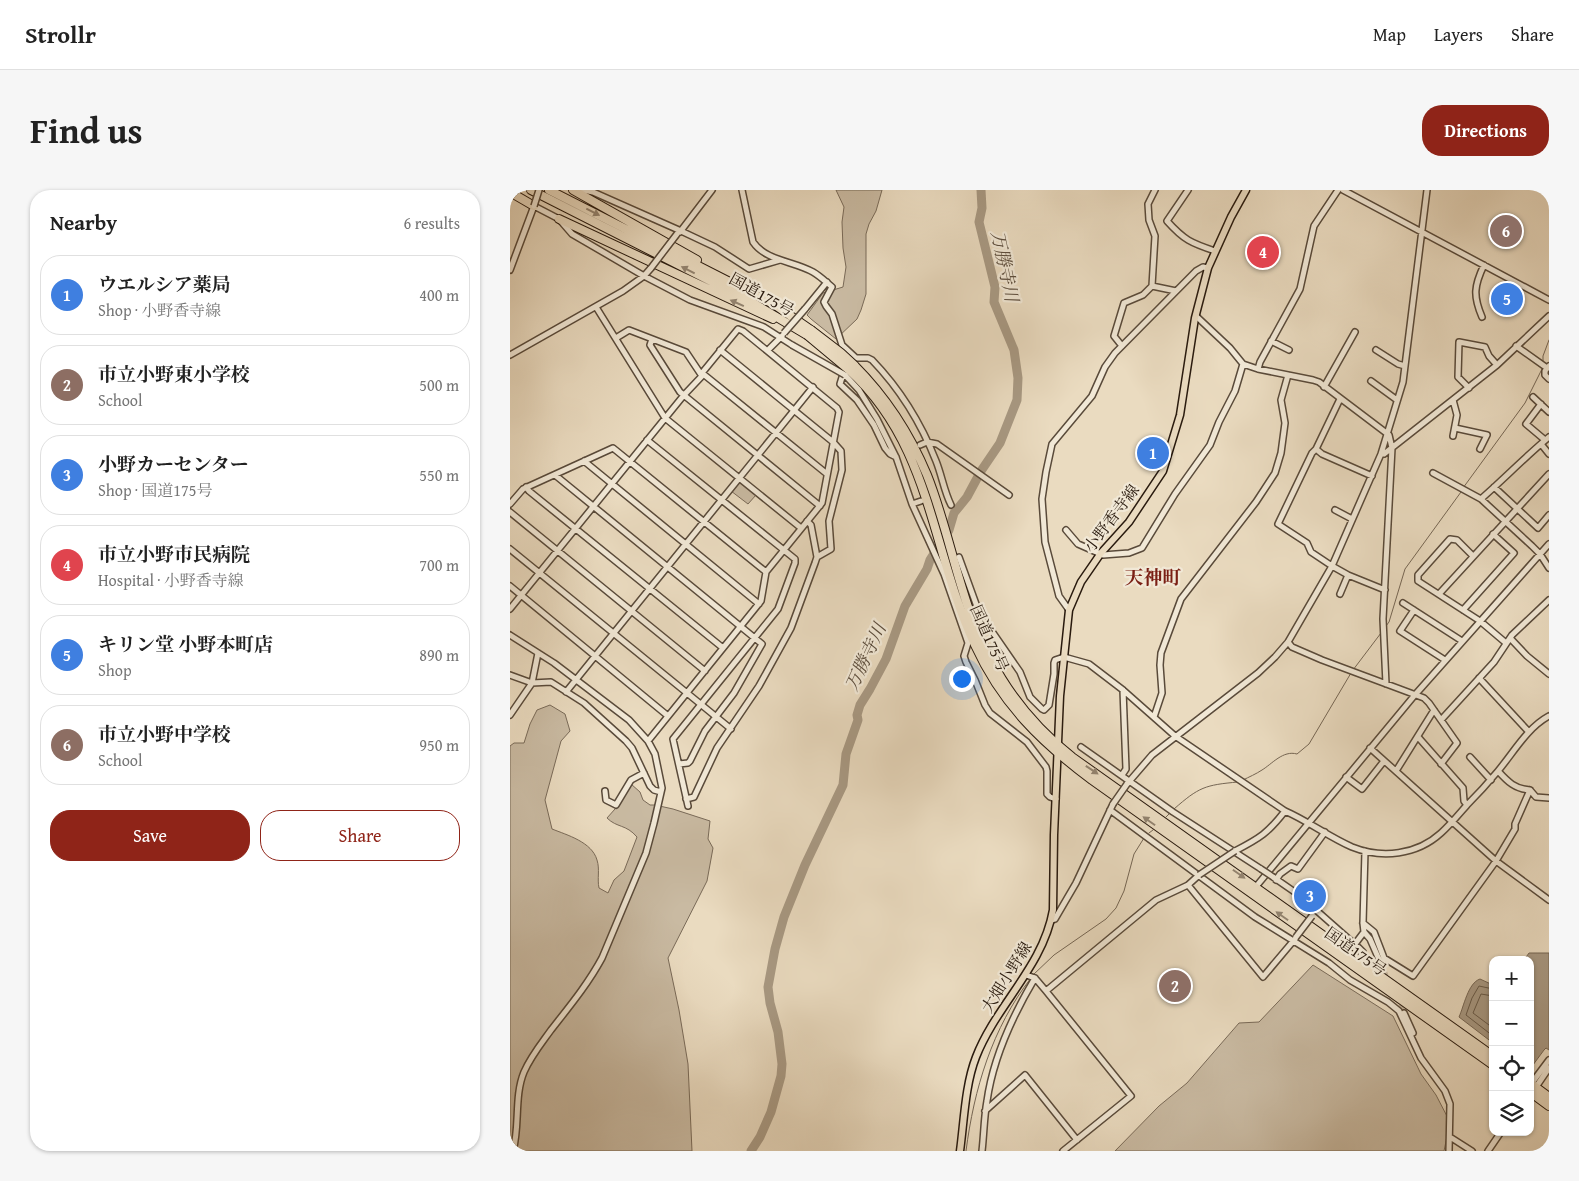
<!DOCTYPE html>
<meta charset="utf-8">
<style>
:root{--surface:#fff;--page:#f6f6f6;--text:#222;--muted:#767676;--line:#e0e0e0;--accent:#8f2418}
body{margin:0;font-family:"Gentium Book Plus","Noto Serif JP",serif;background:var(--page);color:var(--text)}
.controls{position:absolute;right:15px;bottom:15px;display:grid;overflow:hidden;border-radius:10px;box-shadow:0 1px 4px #0004}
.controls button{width:45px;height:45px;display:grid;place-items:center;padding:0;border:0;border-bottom:1px solid var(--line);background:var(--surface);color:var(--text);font:25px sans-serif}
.you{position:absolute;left:451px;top:488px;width:18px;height:18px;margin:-12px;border:4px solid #fff;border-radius:50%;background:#1a73e8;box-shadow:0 0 0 8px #1a73e833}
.badge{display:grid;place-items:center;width:32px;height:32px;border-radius:50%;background:var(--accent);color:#fff;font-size:16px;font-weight:700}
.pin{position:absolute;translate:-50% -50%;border:2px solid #fff;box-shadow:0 1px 5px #0006}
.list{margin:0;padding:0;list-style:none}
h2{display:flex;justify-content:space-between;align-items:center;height:65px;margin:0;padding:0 20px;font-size:21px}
h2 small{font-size:16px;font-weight:400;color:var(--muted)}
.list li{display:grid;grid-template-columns:32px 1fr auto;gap:15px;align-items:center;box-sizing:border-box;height:80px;margin:0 10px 10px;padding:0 10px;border:1px solid var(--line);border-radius:20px}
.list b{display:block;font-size:19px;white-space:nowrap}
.list p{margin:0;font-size:16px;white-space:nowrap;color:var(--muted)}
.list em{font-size:16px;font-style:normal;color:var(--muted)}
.actions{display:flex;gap:10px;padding:15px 20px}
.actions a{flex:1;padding:11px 0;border:1px solid var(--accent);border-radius:20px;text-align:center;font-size:18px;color:var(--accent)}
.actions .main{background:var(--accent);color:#fff}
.icon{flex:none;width:28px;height:28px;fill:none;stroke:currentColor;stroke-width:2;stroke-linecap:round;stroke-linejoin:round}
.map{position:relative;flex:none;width:1039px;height:961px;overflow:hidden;border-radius:20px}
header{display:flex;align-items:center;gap:30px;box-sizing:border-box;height:70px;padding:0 25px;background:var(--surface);border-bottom:1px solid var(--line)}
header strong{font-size:24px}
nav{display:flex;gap:28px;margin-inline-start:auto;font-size:18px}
.intro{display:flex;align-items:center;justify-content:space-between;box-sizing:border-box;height:120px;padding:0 30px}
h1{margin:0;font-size:35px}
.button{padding:12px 22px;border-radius:20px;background:var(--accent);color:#fff;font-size:18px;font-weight:700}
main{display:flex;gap:30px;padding:0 30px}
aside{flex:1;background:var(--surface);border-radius:20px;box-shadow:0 1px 4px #0004}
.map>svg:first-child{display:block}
</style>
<header>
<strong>Strollr</strong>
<nav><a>Map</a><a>Layers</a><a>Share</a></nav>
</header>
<div class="intro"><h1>Find us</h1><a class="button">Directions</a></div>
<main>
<aside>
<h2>Nearby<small>6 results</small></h2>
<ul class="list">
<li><span class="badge" style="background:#3f7fe0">1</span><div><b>ウエルシア薬局</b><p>Shop · 小野香寺線</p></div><em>400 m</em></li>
<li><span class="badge" style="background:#8d6e63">2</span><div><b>市立小野東小学校</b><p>School</p></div><em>500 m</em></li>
<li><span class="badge" style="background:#3f7fe0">3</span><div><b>小野カーセンター</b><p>Shop · 国道175号</p></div><em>550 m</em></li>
<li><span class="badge" style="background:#e0444e">4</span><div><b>市立小野市民病院</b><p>Hospital · 小野香寺線</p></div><em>700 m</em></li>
<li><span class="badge" style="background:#3f7fe0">5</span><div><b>キリン堂 小野本町店</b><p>Shop</p></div><em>890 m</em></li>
<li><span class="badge" style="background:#8d6e63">6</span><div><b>市立小野中学校</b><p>School</p></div><em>950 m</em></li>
</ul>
<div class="actions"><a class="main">Save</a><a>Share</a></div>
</aside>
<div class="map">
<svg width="1039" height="961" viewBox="0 0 1039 961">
<rect width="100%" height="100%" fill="#eadbc0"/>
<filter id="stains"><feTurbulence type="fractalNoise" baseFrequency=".004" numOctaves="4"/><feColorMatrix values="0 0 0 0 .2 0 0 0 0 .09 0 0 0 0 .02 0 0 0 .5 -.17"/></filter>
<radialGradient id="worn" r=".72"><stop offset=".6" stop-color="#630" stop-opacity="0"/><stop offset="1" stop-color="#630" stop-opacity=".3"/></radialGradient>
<!-- green -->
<path fill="#c9baa2" stroke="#796a58" d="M326,0H372L366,21L359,34L356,44V104L351,120L347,129L326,149L301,129L297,125L313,103L333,97L336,77L333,58L332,32L334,17Z
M229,291L246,305L238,314L221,301Z
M40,515L55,524L60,541L51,551L35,610L42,639C57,645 82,652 87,670C90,679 87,689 89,698L98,703L104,690L114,681L127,647C116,634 107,638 97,628L105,619L121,594L130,602L133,610L140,615H145L163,619L200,631L198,649L203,658L197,691L158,768L169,820L178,874L182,961H0V556L4,553H14L20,534L27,520Z
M803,775L883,826L911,884L926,905L940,932L934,961H605L649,916L677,893L729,833L749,832Z"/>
<!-- water -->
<path fill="#a89983" stroke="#756654" d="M1019,763H1039V860L1036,858L1034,860L1020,879V770H1014Z
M970,789L983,795V853L949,827C954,816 958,793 970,789Z"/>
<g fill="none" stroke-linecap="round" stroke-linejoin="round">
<!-- shore -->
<path stroke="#685a48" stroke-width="1" d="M983,799L969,796L962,808L956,825L983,846
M983,806L971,804L963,823L983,838"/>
<!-- stream -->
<path stroke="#756654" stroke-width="1" d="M1033,173V166L1039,150
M953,298L1015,213L1033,177
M876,436L879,432L895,379L951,302
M843,480L871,443
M733,590C739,587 746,584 752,580C762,574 773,560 787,564L799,554L841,483
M664,619C689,597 695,595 728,592
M656,627L660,623
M639,643L643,640
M523,785L544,765L596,729L606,718L614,701L624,664L634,648
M456,961C464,899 482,838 521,788"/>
<!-- river -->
<path stroke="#a89983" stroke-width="9" d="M241,961L250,947L261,922L271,886L272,874L268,842L260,813L258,797L265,759L274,727L295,675L333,595L336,564L348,530L347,525L350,515L360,499L376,469L395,416L417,379L420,370L439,340L444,323L457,307L471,281L490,253L507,210L508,188L504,160L484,112L485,97L469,32L472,18L471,0"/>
<!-- minor-tunnel -->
<path stroke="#c3b49c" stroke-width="5" stroke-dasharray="5 2.5" stroke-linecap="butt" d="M871,774L879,792
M887,808L894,823"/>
<defs>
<path id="minor" d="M73,0L83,2L171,41L205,57L239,79L270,70
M232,0L243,52C256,71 284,71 303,82C310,86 316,92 322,97L314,112L316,116L322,124L332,155L346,168H358L362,170C390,199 411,233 426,271C432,286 434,301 441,315
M645,0L638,14L639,30L645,46L642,96L666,101
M678,0L657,31C674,50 681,53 705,61
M833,0L1039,110
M170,42L202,0
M0,80L24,16L49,29L62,44L134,86L180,110L254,137L282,155
M86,117L155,228L291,338
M295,119L317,92
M686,126L720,158L733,174L748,179L803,190L809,192L879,245L882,258L873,429L876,494
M972,127C963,106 964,96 974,75
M106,148L119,140L176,162L192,186
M142,149L140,155L170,202L310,316
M761,151L779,160
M612,156L604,146L614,113L633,105L642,96
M1006,156L1037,178
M210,160L323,252L331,261L332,280L319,331L321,359L307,367
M258,160L272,146
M866,160L888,174L895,176
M0,165L113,101L134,86L141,78
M339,176L334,181L330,194L347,210L364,235L375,258L380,264L386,267
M1039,176L1035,181V185L1039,189
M748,179L750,172L790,99L804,36L828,0
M192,183L317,284
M335,185L349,200L367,229L386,267L402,314L434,384L458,453L454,466L456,472L465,490L475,515L480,523L517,552L536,577L537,581V604L540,607L546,609
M861,191L887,210
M814,197L845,142
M959,198L948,187L949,152L975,157L979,166L987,175
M1023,207L1039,222
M830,209L806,259L802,263L768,334L797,353L801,362L822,376L838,385L875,400
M943,210L947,225L943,246
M1031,214L1016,234L1035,250
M945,238L977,245L970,259
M137,250L285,369V373L268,419L163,549L178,616
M1031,254L1039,264
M410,255L417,252L427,254L499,305
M806,259L812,264L862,286
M871,264H874L987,175L1039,126
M74,271L249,414
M923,283L971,309L1022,356L1030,364L1039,378
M45,285L252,454L224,503L195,541L180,571L178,573L169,574
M16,297L19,301L213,458
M984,297L1028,338L1039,325
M971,309C994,289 1015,267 1039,247
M0,314L13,299L103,258L256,382
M402,314L411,311
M825,320L842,329
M0,322L195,481
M556,340L568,354L593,365L619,363L632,358L665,304L700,255L709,232L725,201L733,174
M0,359L177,503
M963,366L947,350L940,349L908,385V391L970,431L996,453
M449,367L474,436L481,440L510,482L520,507L532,519L534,520L539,515L544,484V473L545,470L554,467L579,474L613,500L665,546L775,621C798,631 819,647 842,657C872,669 907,665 931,643C941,634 949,624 957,615C968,604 978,593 988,581C1004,562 1017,538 1039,526
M0,396L158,526
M830,404L838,385
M929,404L1039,284
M893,413L952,451
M0,419L174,205L192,186V183L228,139L233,141L327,218L329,222L312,313L256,382L251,411L138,551
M559,420L549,406L535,352L532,309L536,282L542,254L582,206L595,177L605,163L686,81L693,77L698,78
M904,420L890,441L935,470
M953,420L1004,363L983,344
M0,445L44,473L119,530L138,551L145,564L152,598L144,633L136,663L92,768C78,794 59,817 41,840C31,854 21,866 14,882C4,906 10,936 3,961
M1000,448L1017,466L1039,484
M778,452L782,457L812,470L914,508L919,513L947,553L931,574
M0,485L22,493L41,492L74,513L116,551L122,558L140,596L144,600L151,602
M969,488L1019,542
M56,502L303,197
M177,503L221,539
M0,525L22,493L28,463
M644,527L652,503L650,475L651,463L671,409L746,312L765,283L771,263L775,233L771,210L778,185
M931,530L984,472L1002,445L1039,410
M908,547L953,598L954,611L957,615
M571,557L663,622L751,679
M860,558L986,671L1039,710
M960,567L981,590
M886,581L924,520
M988,581C998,592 1005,599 1020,600L1026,607L1039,608
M612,585L616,579L613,500
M836,587L852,599L874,571
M617,594L642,565L748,483L765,467L778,452L822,376L871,264L893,192L917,0
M95,601L96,610L106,615L121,590L134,583
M176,609L184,607L207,558L249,496L281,438L305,373L307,367L301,335L297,331
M600,620L745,727L819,773L840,790L878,812L889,821L911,868L935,901L940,914L939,961
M725,661C750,648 758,643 775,621
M763,687L789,705L849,758L853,762L848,770
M766,690L770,684L781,676L788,679L815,642
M678,695L753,787L785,749
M744,699L904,506L1039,354
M541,730L545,729L566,693L603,614
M853,733L864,742L874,768L903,786L986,671L1005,639V634L1020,600
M854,742L860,749L871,774
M845,754L854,742L853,733L855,661
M516,785L525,788L536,801L621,906L553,961
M536,801L646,710L678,695L689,685
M894,823L903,843
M1021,894L1039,870
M1026,897L1039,878
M475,921L515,885L567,950
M940,947L962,961
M472,961C474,944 474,927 477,911C483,868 503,825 525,788
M978,961L991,942"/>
<path id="major" d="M450,961C454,932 455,895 466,867C486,815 533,777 543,720L544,645L550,506L559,420L571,392L591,363L619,332L653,281L670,225L685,128L698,78L721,27L736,0"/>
<path id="highway" d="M21,0L238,110L297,145
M39,0L265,115L301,140
M63,0L187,70
M0,2L24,16
M49,29L263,129
M344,175C375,206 400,244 417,285C441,345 449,411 480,468C500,507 528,540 562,567L983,866
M339,180C422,255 421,361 465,455C492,514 531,552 582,590L983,875
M1020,893L1039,907
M1020,902L1039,916"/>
</defs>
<!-- minor casing -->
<use href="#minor" stroke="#594a3a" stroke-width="8"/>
<!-- major casing -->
<use href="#major" stroke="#291a0e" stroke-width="9"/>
<!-- highway casing -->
<use href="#highway" stroke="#291a0e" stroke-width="10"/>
<!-- minor -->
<use href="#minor" stroke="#f1e8d6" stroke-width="5"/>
<!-- major -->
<use href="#major" stroke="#eadbc0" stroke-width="6"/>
<!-- highway -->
<use href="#highway" stroke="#eadbc0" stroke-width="8"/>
<defs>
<path id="minor-bridge" d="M24,16L29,0
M141,78L167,44
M274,143L295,119
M282,155L335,185
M603,614L617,594
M751,679L763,687
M689,685L725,661
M786,747L802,726"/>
<path id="highway-bridge" d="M301,140L331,163L344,175
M297,145L339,180"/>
</defs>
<!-- minor-bridge casing -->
<use href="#minor-bridge" stroke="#594a3a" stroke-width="8" stroke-linecap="butt"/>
<!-- highway-bridge casing -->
<use href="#highway-bridge" stroke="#291a0e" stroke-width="10" stroke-linecap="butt"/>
<!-- minor-bridge -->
<use href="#minor-bridge" stroke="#f1e8d6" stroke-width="5"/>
<!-- highway-bridge -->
<use href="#highway-bridge" stroke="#eadbc0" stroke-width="8"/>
</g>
<!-- one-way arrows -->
<defs><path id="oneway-solid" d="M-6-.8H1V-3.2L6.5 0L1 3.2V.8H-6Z" transform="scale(1.25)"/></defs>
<g fill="#938470">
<use href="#oneway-solid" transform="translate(83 22) rotate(27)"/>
<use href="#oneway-solid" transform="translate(178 80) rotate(-153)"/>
<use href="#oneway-solid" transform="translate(227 113) rotate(-156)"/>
<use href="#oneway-solid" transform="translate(582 580) rotate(34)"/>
<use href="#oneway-solid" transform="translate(639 631) rotate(-145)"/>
<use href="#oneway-solid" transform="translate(729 684) rotate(35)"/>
<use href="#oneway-solid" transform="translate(772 726) rotate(-145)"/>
</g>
<g text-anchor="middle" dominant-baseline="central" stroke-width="4.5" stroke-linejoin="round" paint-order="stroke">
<!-- street labels -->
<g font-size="16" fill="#291a0e" stroke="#f1e8d6">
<text transform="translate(252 104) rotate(29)">国道175号</text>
<text transform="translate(601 328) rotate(-53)">小野香寺線</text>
<text transform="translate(480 448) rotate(66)">国道175号</text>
<text transform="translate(846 761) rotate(35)">国道175号</text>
<text transform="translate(496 787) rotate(-58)">大畑小野線</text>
</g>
<!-- water labels -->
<g font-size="18" font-style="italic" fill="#5c4d3d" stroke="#f1e8d6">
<text transform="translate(495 76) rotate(78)">万勝寺川</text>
<text transform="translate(355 467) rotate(-65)">万勝寺川</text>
</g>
<!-- quarter labels -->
<g font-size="19" font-weight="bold" fill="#7a1f14" stroke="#f1e8d6">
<text x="643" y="387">天神町</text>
</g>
</g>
<rect width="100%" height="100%" filter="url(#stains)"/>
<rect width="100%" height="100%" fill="url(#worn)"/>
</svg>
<div class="controls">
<button>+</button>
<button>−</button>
<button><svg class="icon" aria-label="locate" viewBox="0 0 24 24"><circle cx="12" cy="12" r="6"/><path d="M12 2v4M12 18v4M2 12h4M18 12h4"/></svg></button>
<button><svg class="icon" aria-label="layers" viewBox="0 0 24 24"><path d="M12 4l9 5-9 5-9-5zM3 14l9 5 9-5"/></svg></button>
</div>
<div class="you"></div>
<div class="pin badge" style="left:643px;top:263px;background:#3f7fe0">1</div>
<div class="pin badge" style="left:665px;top:796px;background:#8d6e63">2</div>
<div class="pin badge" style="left:800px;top:706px;background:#3f7fe0">3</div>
<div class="pin badge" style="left:753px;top:62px;background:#e0444e">4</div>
<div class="pin badge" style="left:997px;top:109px;background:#3f7fe0">5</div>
<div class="pin badge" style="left:996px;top:41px;background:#8d6e63">6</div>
</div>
</main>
